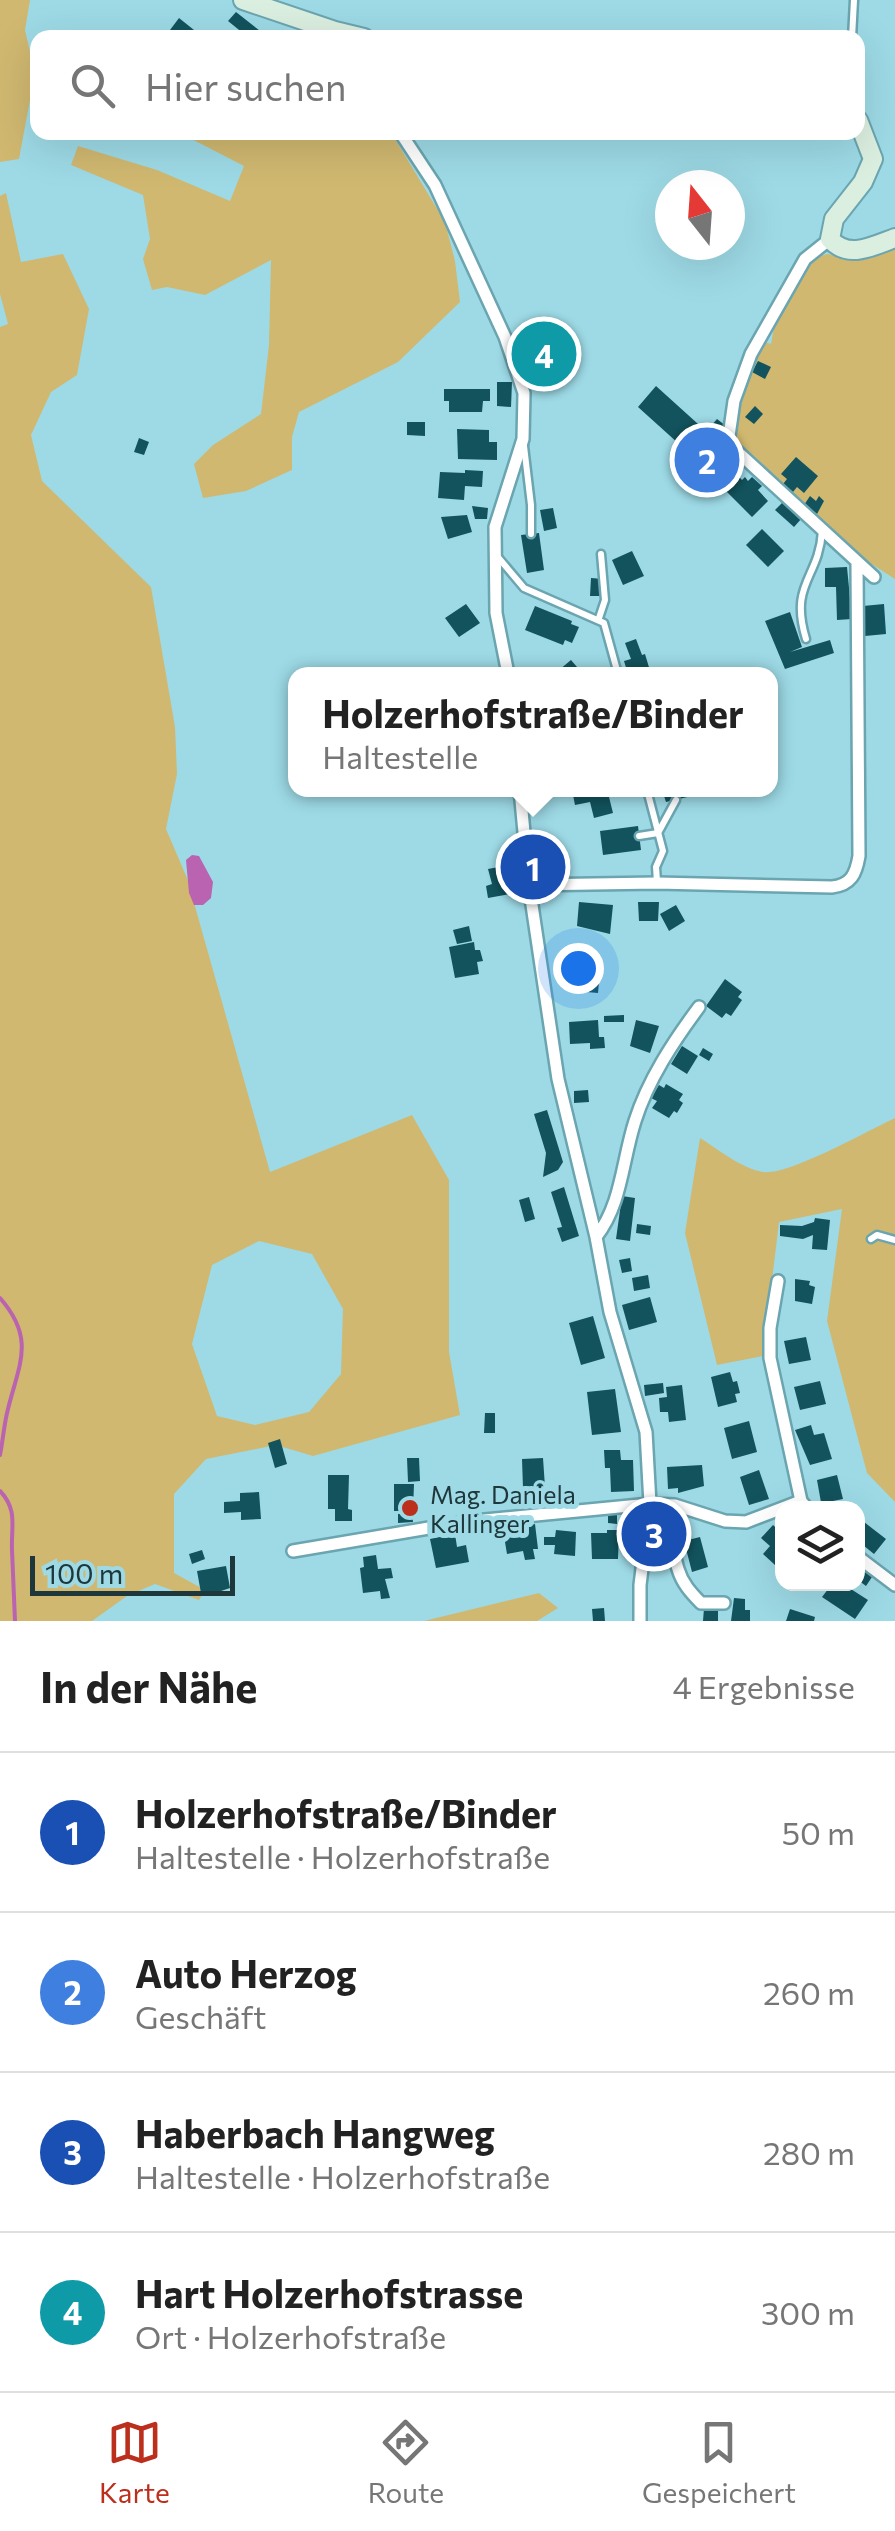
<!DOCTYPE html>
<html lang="de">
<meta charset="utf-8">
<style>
:root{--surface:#fff;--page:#f2f2f2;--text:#222;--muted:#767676;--line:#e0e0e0;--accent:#bb2f1c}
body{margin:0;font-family:Commissioner,sans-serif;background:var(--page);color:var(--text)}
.controls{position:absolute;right:30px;bottom:30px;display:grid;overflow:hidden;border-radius:20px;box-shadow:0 10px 40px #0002}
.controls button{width:90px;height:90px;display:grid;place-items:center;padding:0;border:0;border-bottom:2px solid var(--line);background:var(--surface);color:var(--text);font:50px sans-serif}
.compass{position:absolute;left:655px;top:170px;width:90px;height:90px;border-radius:50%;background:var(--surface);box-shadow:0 10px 40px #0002;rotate:343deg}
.scale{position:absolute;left:30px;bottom:25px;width:205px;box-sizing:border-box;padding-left:10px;border:5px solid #1e373b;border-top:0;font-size:28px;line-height:35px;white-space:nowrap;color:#1e373b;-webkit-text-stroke:8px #9ddae6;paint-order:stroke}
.you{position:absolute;left:578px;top:968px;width:35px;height:35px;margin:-25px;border:8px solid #fff;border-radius:50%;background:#1a73e8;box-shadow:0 0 0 15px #1a73e833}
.badge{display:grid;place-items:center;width:65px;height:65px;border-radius:50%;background:var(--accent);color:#fff;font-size:32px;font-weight:700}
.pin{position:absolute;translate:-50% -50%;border:5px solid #fff;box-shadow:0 2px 10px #0006}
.popup{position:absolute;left:288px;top:667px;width:490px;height:130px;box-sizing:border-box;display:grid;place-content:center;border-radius:20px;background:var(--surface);filter:drop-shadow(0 2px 8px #0005);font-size:32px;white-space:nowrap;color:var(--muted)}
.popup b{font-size:38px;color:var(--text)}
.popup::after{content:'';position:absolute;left:50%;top:100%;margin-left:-20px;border:20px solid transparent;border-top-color:var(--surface)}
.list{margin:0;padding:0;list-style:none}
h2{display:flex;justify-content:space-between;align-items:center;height:130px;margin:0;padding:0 40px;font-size:42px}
h2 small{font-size:32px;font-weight:400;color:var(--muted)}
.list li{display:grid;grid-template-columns:65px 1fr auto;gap:30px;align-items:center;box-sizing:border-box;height:160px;padding:0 40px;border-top:2px solid var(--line)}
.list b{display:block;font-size:38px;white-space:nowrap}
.list p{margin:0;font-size:32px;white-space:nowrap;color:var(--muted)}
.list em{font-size:32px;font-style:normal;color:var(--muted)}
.icon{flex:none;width:55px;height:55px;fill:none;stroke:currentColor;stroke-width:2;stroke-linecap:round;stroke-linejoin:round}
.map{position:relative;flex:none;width:895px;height:1621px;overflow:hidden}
.search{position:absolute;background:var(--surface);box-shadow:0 10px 40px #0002;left:30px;right:30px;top:30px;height:110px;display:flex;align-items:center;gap:25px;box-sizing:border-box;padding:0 35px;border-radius:20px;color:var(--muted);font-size:38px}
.sheet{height:770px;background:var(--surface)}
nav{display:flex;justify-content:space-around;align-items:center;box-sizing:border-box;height:140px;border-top:2px solid var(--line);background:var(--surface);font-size:28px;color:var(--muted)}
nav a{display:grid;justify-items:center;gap:5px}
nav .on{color:var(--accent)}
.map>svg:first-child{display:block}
</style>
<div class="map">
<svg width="895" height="1621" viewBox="0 0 895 1621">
<rect width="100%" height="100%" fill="#9ddae6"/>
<!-- green -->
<path fill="#d0b870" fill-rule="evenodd" d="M0,0H30L25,30L35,73L19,159L0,162Z
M180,133H385L395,139L445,222L455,261L460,302L398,362L299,412L292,437V470L246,491L203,498L194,464L213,445L261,414L269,345L271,260L205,295L167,287L152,290L143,259L150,239L143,195L71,165L78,146L157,170L230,201L244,166Z
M6,193L21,262L63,254L89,309L77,375L51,392L31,435L42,481L151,587L175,727L177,774L166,829L187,878L270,1172L412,1115L449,1180V1352L460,1415L313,1456L276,1445L206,1459L174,1494V1573L205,1590L199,1600L155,1584L127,1596L92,1621H0V327L8,324L0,294V196ZM259,1241L312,1254L343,1309L341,1374L309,1412L255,1425L217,1416L192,1344L212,1265Z
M895,246V579L867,561L738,446L733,432V410L761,341L771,344L777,311L810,258L828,254L849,259Z
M895,1118V1502L867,1473L827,1321L842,1209L779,1222L763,1356L717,1365L685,1233L700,1138C719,1150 741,1168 763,1172C788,1176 869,1130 895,1118Z
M539,1593L558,1608L537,1621H424Z"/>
<!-- water -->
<path fill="#ba63b1" d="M192,855L199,856L213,882L211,898L203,905H194L189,893L186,860Z"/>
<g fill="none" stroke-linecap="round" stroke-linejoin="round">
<!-- stream -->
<path stroke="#ba63b1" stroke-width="4" d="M0,1298C36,1339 19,1364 8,1409C4,1424 3,1440 0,1455
M0,1491C18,1510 11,1526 12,1550C13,1573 14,1597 15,1621"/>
</g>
<!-- building -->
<path fill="#12535d" d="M236,12L269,38H249L228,21Z
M179,18L204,38H164Z
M541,346L553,353L547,362L536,355Z
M758,361L771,367L765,379L752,372Z
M497,382H512L511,407L497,406Z
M656,386L708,433L703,437L726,457L702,484L688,471L693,466L688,462L691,459L687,455L689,453L638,407Z
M444,389H490V401H483L482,412H449V401H444Z
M755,406L763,414L754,424L745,417Z
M717,419L726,426L720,434L710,427Z
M407,422H425V436L407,435Z
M457,429L489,430V442H497V460L458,459Z
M139,438L149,442L144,455L134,452Z
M796,457L818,476L804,493L797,487L793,492L783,484L787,479L781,474Z
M732,469L742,480L745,477L748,481L752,477L762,486L758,490L768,501L752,517L718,483Z
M465,470L483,471L482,487L465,486L464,500L438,498L440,472L465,473Z
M810,496L816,501L819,496L824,501L817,514L804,505Z
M783,502L802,518L794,527L775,510Z
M472,506L488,508L487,519H475Z
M553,508L557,528L544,531L540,510Z
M467,515L472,532L448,539L441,517Z
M762,529L784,551L768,567L746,545Z
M539,533L544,570L527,573L521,535Z
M632,551L644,576L623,585L612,560Z
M847,567L852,619L837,620L836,587H825V568Z
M591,578L603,579L602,596H590Z
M466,604L480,623L459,637L445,618Z
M884,604L886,634L865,636L863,606Z
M535,606L572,621L571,624L579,627L572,643L565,640L563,645L525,630Z
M790,612L802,647L790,652L830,640L834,653L785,669L765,621Z
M636,639L642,655L645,654L651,674H628L624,661L631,659L625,643Z
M571,660L583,674H539L559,670Z
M572,790H616L608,793L613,813L594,818L590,802L575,805Z
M662,790H694L696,795L666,802Z
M638,826L641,850L603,855L600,831Z
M504,866L507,882L518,879L520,892L488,898L486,886L492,884L488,869Z
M579,902L613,905L610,934L577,926Z
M638,902H659L658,921H639Z
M676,905L685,921L669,931L660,914Z
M469,926L472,941L457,944L453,930Z
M474,942L475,950H480L483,961L477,962L479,974L455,978L449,947Z
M569,963L588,964V969L600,970L598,993L575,991L577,972L569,971Z
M725,979L742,992L738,997L742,1000L731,1016L726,1013L722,1018L706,1006Z
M624,1015V1022H604V1016Z
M598,1020L599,1037H604L605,1048L590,1049V1043L570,1044L569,1022Z
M636,1020L659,1026L650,1053L630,1046Z
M682,1046L698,1056L687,1074L671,1064Z
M703,1048L713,1054L709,1061L699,1055Z
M666,1084L683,1094L679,1100L683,1103L677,1113L674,1111L669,1118L652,1108L657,1101L651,1098L659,1085L664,1088Z
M588,1090L589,1102L574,1103V1091Z
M547,1110L563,1162L558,1170L543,1177L546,1153L534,1114Z
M564,1187L579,1236L562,1242L557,1228L562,1227L551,1192Z
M622,1196L635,1198L630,1241L616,1239Z
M529,1197L535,1219L525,1222L519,1200Z
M815,1218L830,1220L827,1250L812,1249L813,1235L803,1239L780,1236V1225L802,1226L814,1222Z
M637,1224L651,1226L650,1235L636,1233Z
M630,1258L632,1271L622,1273L619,1260Z
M648,1275L650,1288L634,1291L632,1278Z
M795,1279L810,1281L809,1285L815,1287L812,1304L795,1301Z
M650,1297L657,1322L629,1330L622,1305Z
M593,1316L605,1358L581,1365L569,1323Z
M806,1337L811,1360L789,1364L784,1341Z
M730,1372L733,1382L737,1381L740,1393L735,1394L737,1402L718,1407L711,1377Z
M820,1381L826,1404L800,1410L794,1387Z
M663,1383L664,1393L645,1396L644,1385Z
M682,1385L686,1420L669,1422L668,1412H660L659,1398L667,1397L666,1387Z
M615,1389L621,1432L592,1435L587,1392Z
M485,1413H495V1433H484Z
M749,1421L757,1452L732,1459L724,1428Z
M811,1425L814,1435L824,1433L832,1459L810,1465L795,1430Z
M280,1439L287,1464L275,1468L268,1443Z
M604,1450H620L621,1460H633L634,1491L611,1492L610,1468H605Z
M407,1458H419L420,1481L408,1482Z
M543,1458L545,1487L523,1488L522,1459Z
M702,1465L704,1486L678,1493V1488L668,1489L667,1467Z
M759,1470L769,1499L749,1505L740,1477Z
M328,1475H349L348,1509L352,1510V1521H335V1509H328Z
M837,1475L843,1499L833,1501L835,1508H822L817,1480Z
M394,1484H414L413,1511H394Z
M259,1492L261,1519L241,1520V1512L224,1513V1502L240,1501V1493Z
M412,1513L413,1522L398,1523V1514Z
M608,1514H617V1524L608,1523Z
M864,1522L886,1539L874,1554L858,1541V1531Z
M509,1524L510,1528L535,1524L538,1549H533L535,1559L525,1560L523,1551L507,1554L504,1536L497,1533L496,1525Z
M773,1525L782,1533V1557L775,1565L763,1554L770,1546L761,1538Z
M556,1530L576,1532L575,1556L554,1554L555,1545H544V1537H555Z
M607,1530H619L618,1559H592L591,1533H607Z
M455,1534L457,1547L466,1545L469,1562L436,1568L430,1539Z
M700,1537L708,1567L692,1572L684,1541Z
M202,1550L205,1559L192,1564L189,1554Z
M376,1555L378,1569L391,1568L393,1578L385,1579L390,1598L381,1599L380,1591L363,1593L360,1568L364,1567L363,1557Z
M226,1566L230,1588L212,1594L211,1591L201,1593L197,1571Z
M858,1567L872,1577L866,1586L858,1580Z
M832,1584H843L868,1600L855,1619L822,1597Z
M734,1598L745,1599V1610H750V1621H731Z
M604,1608L605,1621H593L592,1609Z
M704,1608L718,1609V1621H703Z
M790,1609L815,1617L814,1621H786Z"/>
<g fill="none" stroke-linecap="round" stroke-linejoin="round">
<defs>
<path id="lane" d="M852,38L854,0
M524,446L531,505V534
M497,556L524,588L604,623L618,674
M599,618L605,600L601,554
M806,639C789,583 819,579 822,531
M647,790L663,851L656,867L657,882
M639,836L658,833L676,800
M871,1239L877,1235L895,1240"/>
<path id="street" d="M400,132L435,185L505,337L524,393L523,439L495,527L496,613L508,674
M830,239L805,259L751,354L734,401L728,443L874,577
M520,790L529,885L558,1079L596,1237L610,1312L646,1432L650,1504L640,1585V1621
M529,885L657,883L832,887C851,885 856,874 859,856L857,564
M596,1237C622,1204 622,1161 635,1121C648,1080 673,1042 699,1007
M778,1281L770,1328V1358L801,1501
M649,1515C679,1531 669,1541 678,1569C682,1583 691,1593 701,1603H724
M293,1551L464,1522L650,1504L675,1505L725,1521L746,1522L801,1501L807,1508
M858,1557L895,1585"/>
<path id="secondary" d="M243,0L335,31L364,38
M858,120L873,159L863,182L834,219L830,239C848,260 873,246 895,238"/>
</defs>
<!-- lane casing -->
<use href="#lane" stroke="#6aa5b0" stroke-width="11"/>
<!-- street casing -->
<use href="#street" stroke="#6aa5b0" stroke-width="16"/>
<!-- secondary casing -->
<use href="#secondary" stroke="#6aa5b0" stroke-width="22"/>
<!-- lane -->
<use href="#lane" stroke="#fff" stroke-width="6"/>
<!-- street -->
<use href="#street" stroke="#fff" stroke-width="11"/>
<!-- secondary -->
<use href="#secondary" stroke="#dbefe0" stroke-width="18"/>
</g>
<!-- markers -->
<circle fill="#bb2f1c" stroke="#9ddae6" stroke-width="4" cx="410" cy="1508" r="10"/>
<g text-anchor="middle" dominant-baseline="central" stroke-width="10" stroke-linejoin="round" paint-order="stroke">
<!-- poi labels -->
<g font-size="25" fill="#1e373b" stroke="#9ddae6" text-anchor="start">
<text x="430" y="1494">Mag. Daniela<tspan x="430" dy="29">Kallinger</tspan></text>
</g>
</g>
</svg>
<div class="controls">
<button><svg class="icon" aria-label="layers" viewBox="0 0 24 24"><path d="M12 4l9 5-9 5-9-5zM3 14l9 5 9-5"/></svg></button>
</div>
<svg class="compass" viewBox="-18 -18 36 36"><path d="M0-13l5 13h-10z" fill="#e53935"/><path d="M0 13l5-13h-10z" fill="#767676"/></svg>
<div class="scale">100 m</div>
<div class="you"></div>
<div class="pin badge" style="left:533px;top:867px;background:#1a4fb4">1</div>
<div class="popup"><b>Holzerhofstraße/Binder</b>Haltestelle</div>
<div class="pin badge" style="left:707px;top:460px;background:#3f7fe0">2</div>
<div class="pin badge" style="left:654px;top:1534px;background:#1a4fb4">3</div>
<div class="pin badge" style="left:544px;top:354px;background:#0f9aa8">4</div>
<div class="search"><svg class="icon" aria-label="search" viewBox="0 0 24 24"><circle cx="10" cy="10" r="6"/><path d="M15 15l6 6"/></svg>Hier suchen</div>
</div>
<section class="sheet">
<h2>In der Nähe<small>4 Ergebnisse</small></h2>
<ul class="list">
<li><span class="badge" style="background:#1a4fb4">1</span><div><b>Holzerhofstraße/Binder</b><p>Haltestelle · Holzerhofstraße</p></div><em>50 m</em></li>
<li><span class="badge" style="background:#3f7fe0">2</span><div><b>Auto Herzog</b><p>Geschäft</p></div><em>260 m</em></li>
<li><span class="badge" style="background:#1a4fb4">3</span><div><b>Haberbach Hangweg</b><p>Haltestelle · Holzerhofstraße</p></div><em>280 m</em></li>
<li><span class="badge" style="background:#0f9aa8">4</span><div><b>Hart Holzerhofstrasse</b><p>Ort · Holzerhofstraße</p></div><em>300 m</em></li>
</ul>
</section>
<nav>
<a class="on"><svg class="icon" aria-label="map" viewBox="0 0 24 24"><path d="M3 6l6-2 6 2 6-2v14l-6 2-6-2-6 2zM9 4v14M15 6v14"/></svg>Karte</a>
<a><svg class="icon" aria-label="directions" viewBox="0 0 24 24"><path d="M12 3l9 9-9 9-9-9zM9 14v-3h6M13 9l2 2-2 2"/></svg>Route</a>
<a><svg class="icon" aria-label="saved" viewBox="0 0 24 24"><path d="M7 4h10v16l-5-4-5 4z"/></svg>Gespeichert</a>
</nav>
